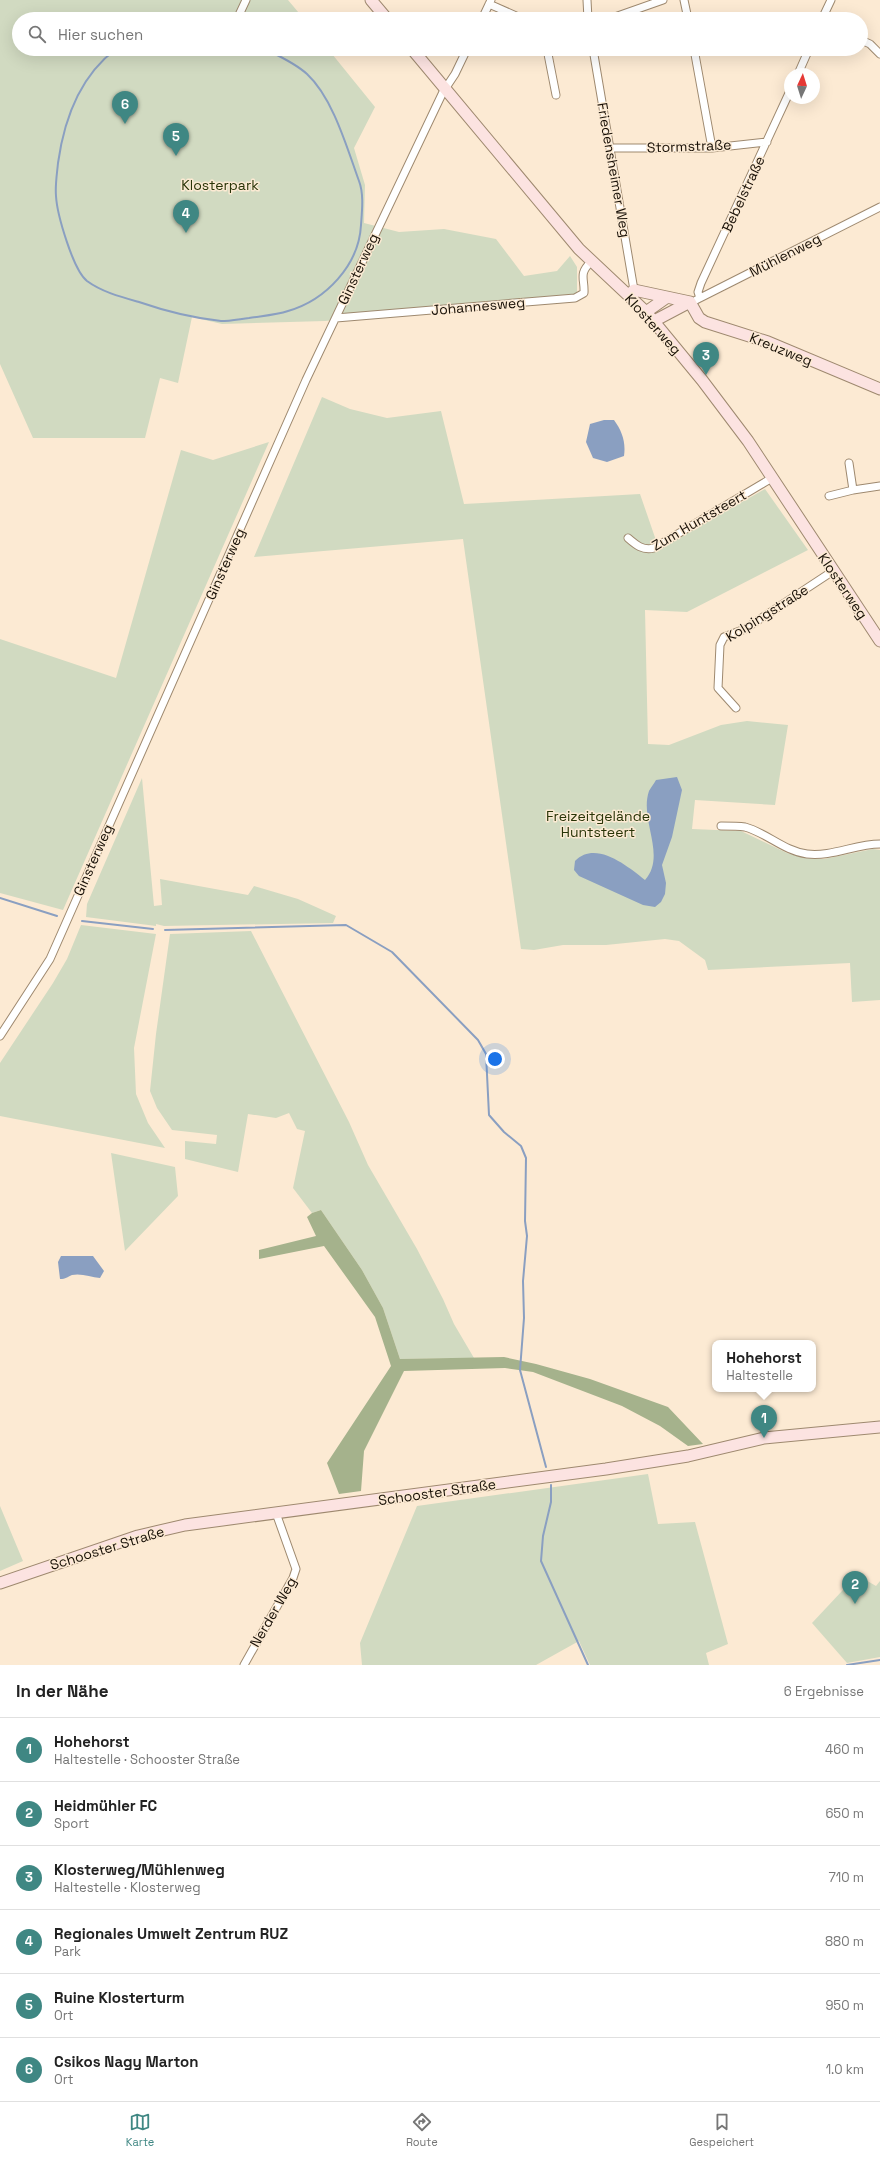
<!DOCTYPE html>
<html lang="de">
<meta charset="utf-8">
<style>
:root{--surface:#fff;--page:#f2f2f2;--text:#222;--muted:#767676;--line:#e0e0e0;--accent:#3f8783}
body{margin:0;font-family:"Space Grotesk",sans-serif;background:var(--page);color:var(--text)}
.compass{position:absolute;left:784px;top:68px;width:36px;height:36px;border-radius:50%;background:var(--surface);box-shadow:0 4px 16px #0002;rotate:4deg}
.you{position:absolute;left:495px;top:1059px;width:14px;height:14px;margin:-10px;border:3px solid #fff;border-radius:50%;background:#1a73e8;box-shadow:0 0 0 6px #1a73e833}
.badge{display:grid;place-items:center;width:26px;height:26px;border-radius:50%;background:var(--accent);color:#fff;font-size:13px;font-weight:700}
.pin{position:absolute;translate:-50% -33px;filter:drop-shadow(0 1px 2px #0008)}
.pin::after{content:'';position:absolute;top:21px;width:14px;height:12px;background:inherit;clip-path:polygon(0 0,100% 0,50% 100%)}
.popup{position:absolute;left:712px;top:1340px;width:104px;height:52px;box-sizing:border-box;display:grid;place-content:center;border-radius:8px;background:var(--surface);filter:drop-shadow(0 1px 3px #0005);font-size:13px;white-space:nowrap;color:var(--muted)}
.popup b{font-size:15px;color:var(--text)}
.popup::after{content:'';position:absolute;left:50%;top:100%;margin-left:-8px;border:8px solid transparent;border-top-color:var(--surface)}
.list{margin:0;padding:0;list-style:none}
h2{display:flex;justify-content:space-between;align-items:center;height:52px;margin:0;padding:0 16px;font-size:17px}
h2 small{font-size:13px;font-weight:400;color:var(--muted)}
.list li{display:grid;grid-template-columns:26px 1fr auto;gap:12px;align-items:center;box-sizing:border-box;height:64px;padding:0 16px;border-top:1px solid var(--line)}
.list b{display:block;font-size:15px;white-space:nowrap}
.list p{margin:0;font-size:13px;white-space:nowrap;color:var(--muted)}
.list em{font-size:13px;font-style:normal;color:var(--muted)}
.icon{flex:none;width:22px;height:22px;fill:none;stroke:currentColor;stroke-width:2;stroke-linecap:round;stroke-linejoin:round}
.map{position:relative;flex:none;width:880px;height:1665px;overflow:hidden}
.search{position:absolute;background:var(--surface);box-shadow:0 4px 16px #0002;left:12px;right:12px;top:12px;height:44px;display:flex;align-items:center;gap:10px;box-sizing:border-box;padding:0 14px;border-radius:22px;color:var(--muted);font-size:15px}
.sheet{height:436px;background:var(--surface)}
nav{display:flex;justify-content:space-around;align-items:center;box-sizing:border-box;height:56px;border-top:1px solid var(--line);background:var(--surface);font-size:11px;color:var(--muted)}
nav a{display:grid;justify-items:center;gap:2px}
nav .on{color:var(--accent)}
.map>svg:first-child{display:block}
</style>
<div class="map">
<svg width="880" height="1665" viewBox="0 0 880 1665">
<rect width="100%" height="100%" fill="#fcead3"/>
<!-- green -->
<path fill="#d1dac1" d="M0,0H288L304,19H19V49H328L375,107L354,148L365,185L364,223L399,232L444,229L496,239L524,276L557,271L570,256L577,267V299L325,321L222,324L192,317L178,383L160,378L145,438H33L0,364Z
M322,397L350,409L387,418L441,411L464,504L640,494L659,549L765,489L808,550L687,612L645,610L648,744L669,745L721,725L747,721L788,725L775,805L695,800L692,829L741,831L787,853L804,858L824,859L873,849L880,850V1000L852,1002L850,963L708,970L705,960L679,941L665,939L606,945H563L534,950L521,949L463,539L254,557Z
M269,442L63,910L0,893V639L116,678L181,450L213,460Z
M142,778L154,906L162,905L160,879L248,895L254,886L298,899L336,916L333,923L164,926L156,924V926L86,917L87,904Z
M81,925L156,934L134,1048L136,1094L148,1123L165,1148L0,1116V1063L53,983L67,959Z
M251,931L349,1122L368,1165L417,1249L443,1299L454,1324L474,1358L400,1359L383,1308L362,1270L321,1210L312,1213L293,1188L305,1131L297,1129L289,1113L276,1118L248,1114L238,1172L185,1159V1141L216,1144L217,1135L172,1130L157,1108L150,1091L156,1034L170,934Z
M111,1153L175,1167L178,1196L125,1251Z
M648,1474L658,1524L695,1522L728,1644L706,1653L709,1665H590L579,1641L536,1665H362L360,1643L417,1506Z
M0,1506L23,1561L0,1571Z
M857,1575L876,1586L880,1581V1657L847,1663L812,1623Z"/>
<!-- forest -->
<path fill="#a5b28c" d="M321,1210L362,1270L383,1308L400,1359L504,1357L536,1364L590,1379L668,1407L703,1444L688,1446L660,1426L622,1406L533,1372L505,1368L404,1371L364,1451L361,1491L339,1494L327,1463L391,1366L375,1317L324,1246L259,1259V1250L316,1236L307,1217L312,1213Z"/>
<!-- water -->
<path fill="#8a9fc1" d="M604,420H614C622,431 626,442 624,456L607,462L593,458L586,442L590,424Z
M677,777L682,790L672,837L662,865L666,883L665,894L661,902L655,907L643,905L579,876L574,870L575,861C596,840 627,866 645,880C667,855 639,820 649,791C651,787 654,784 656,780Z
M61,1256H93L104,1271L100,1278C91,1277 81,1273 72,1275C67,1277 66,1279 60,1279L58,1262Z"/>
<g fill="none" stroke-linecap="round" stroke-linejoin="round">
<!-- stream -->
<path stroke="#8a9fc1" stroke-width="2" d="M116,49C80,76 64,120 58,163C57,174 55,185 56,196C57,214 73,270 87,281C102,292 121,297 139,302C165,311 193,318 221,321C230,321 240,319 249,318C261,316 276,315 288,311C326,300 359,265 361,225C362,211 364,194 359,181C347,148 333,98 307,74C295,63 279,56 265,49
M0,898L57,916
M82,921L153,929
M165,930L346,925L392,952L478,1040L486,1054L489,1115L504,1132L521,1146L526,1158L525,1221L527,1236L523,1281L524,1318L520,1370L546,1467
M551,1485V1502L543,1536L541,1561L588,1665
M847,1665L880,1660"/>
<defs>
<path id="street" d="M587,0L588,19
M684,0L688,19
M489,4L523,19
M239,15L246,0
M482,19L491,0
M609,19L663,0
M822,19L831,0
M861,40L870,44L880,54
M547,49L556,95
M593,49L634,290
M694,49L712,148
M798,74L809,49
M611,148H712L767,142
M700,298L698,292L701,283L790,91
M696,300L880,207
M336,318L575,298L584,293C585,279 578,274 591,262
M849,463L853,490L880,486
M829,496L853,490
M628,538C636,545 643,551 654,548L772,478
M736,708L718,688L720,645L724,637L745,629L833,571
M721,826C728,826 738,826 745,827C767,833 784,851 807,854C832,857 855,844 880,844
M0,1036L50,959L306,380L443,92L455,74L467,49
M244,1665L293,1578L296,1569L276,1513"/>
<path id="secondary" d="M371,0L387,19
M412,49L579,249L646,312L702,380L748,441L880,641
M629,295L634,290L690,302
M690,302L699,318L705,322L768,342L880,389
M646,312L666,298
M654,321L690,302
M0,1583L138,1536L185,1525L606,1469L688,1456L764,1438L880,1427"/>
</defs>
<!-- street casing -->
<use href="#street" stroke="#9e896f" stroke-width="9"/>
<!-- secondary casing -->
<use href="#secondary" stroke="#9e896f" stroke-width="13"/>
<!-- street -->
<use href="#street" stroke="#fff" stroke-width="7"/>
<!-- secondary -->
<use href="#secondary" stroke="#fce3e1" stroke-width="11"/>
</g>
<g text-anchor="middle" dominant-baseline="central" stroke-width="3" stroke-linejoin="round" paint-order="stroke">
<!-- street labels -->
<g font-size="14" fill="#170f06" stroke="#fcead3">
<text transform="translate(689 146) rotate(-2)">Stormstraße</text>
<text transform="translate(614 170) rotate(80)">Friedensheimer Weg</text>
<text transform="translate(743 194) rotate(-65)">Bebelstraße</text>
<text transform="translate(785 255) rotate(-27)">Mühlenweg</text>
<text transform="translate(358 269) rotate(-65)">Ginsterweg</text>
<text transform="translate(478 306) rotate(-5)">Johannesweg</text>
<text transform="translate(653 324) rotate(48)">Klosterweg</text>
<text transform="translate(781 349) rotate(22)">Kreuzweg</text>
<text transform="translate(699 520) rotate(-30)">Zum Huntsteert</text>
<text transform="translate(225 564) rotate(-66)">Ginsterweg</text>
<text transform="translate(843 586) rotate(56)">Klosterweg</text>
<text transform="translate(767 613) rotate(-32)">Kolpingstraße</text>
<text transform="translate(93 860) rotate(-66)">Ginsterweg</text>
<text transform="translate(437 1492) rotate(-8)">Schooster Straße</text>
<text transform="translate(107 1548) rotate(-17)">Schooster Straße</text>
<text transform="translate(273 1612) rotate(-60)">Nerder Weg</text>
</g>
<!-- park labels -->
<g font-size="14" fill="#283407" stroke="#fcead3">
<text x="220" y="185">Klosterpark</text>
<text x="598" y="816">Freizeitgelände<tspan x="598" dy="16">Huntsteert</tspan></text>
</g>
</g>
</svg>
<svg class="compass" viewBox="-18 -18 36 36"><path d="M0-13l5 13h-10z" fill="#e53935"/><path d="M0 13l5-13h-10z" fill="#767676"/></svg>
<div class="you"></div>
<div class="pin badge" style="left:764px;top:1438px">1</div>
<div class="popup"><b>Hohehorst</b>Haltestelle</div>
<div class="pin badge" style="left:855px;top:1604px">2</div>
<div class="pin badge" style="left:706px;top:375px">3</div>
<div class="pin badge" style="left:186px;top:233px">4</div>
<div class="pin badge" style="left:176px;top:156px">5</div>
<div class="pin badge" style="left:125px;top:124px">6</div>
<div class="search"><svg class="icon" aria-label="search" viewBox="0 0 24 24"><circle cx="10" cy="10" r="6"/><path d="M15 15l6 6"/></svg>Hier suchen</div>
</div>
<section class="sheet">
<h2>In der Nähe<small>6 Ergebnisse</small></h2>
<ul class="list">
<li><span class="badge">1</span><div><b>Hohehorst</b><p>Haltestelle · Schooster Straße</p></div><em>460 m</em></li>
<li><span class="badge">2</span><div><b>Heidmühler FC</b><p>Sport</p></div><em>650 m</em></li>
<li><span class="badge">3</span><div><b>Klosterweg/Mühlenweg</b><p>Haltestelle · Klosterweg</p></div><em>710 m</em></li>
<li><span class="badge">4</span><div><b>Regionales Umwelt Zentrum RUZ</b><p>Park</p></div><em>880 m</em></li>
<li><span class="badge">5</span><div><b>Ruine Klosterturm</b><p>Ort</p></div><em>950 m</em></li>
<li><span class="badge">6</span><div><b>Csikos Nagy Marton</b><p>Ort</p></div><em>1.0 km</em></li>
</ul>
</section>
<nav>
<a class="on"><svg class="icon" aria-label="map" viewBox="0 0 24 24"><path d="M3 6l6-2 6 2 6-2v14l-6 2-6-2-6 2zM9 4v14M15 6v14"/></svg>Karte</a>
<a><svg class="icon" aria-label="directions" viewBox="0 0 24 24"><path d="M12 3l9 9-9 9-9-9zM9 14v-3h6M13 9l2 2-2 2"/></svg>Route</a>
<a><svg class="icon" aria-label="saved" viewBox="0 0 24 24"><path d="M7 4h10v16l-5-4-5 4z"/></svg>Gespeichert</a>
</nav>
